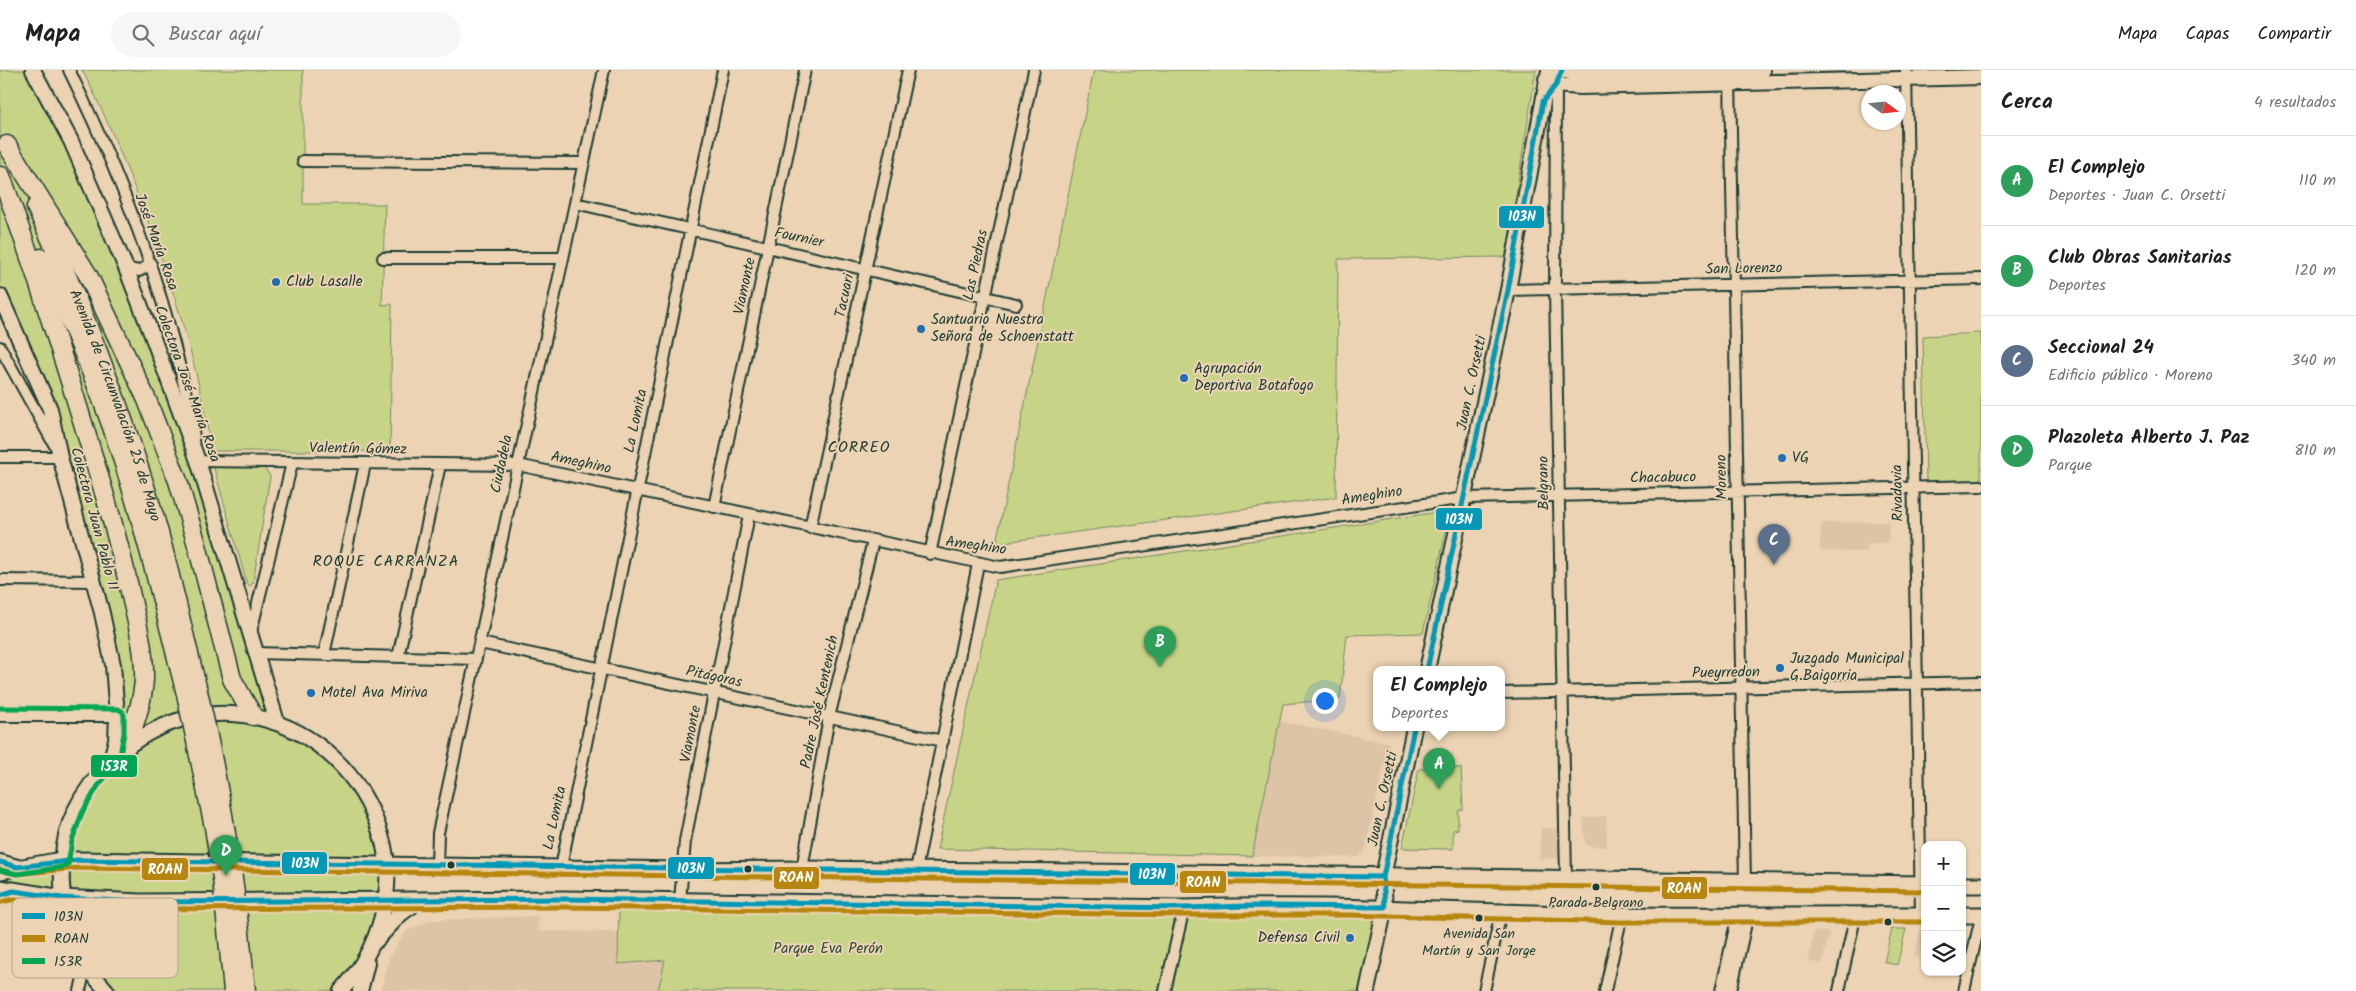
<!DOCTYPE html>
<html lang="es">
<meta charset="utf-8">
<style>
:root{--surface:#fff;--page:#f6f6f6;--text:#202124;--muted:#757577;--line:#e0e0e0;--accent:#0b8043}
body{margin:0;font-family:Kalam,sans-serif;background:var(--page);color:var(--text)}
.controls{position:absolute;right:15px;bottom:15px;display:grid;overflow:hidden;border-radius:10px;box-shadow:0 1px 4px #0004}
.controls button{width:45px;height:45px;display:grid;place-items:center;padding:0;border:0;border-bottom:1px solid var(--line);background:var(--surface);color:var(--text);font:25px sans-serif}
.compass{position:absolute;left:1861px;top:15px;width:45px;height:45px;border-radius:50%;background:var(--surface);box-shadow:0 1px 4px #0004;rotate:105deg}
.you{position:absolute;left:1324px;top:630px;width:18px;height:18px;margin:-12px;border:4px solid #fff;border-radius:50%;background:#1a73e8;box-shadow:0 0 0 8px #1a73e833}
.badge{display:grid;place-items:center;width:32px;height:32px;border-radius:50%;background:var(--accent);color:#fff;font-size:16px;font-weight:700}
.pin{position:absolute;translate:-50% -41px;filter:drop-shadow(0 1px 2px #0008)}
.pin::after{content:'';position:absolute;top:26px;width:18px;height:15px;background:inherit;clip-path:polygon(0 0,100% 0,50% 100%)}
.popup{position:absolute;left:1373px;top:596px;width:132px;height:65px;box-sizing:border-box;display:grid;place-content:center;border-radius:10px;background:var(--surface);filter:drop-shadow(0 1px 4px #0005);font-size:16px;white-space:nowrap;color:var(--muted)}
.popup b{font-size:19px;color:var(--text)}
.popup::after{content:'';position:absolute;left:50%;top:100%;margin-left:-10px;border:10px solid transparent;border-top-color:var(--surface)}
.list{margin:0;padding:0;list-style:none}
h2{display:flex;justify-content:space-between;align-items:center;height:65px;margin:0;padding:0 20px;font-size:21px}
h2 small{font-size:16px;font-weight:400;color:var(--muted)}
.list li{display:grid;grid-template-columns:32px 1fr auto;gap:15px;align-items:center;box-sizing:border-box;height:90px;padding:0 20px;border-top:1px solid var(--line)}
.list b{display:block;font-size:19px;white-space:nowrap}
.list p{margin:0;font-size:16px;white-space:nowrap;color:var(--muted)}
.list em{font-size:16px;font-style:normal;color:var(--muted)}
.icon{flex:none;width:28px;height:28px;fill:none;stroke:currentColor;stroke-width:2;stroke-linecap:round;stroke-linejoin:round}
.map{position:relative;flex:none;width:1981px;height:921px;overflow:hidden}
header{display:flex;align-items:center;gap:30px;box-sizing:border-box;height:70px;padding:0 25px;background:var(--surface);border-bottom:1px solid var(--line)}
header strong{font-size:24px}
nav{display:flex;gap:28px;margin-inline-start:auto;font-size:18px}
.search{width:350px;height:45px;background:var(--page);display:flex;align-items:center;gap:12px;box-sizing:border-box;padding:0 18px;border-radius:28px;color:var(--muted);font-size:19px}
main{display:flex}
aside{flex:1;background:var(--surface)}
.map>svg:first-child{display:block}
</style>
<header>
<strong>Mapa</strong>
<div class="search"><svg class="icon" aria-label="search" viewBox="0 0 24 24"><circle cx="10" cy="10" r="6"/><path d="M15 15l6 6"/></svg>Buscar aquí</div>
<nav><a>Mapa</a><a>Capas</a><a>Compartir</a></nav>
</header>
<main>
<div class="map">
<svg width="1981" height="921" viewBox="0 0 1981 921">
<rect width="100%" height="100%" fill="#ebd3b3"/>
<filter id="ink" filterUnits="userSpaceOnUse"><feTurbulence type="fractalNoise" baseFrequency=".02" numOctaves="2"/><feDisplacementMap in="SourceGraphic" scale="10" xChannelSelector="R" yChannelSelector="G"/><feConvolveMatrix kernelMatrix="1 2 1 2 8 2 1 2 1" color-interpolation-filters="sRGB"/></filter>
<g filter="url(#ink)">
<!-- built -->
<path fill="#ddc4a6" d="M1868,452H1889L1888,472L1868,474L1867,482L1820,481L1821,453Z
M1279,651L1389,673L1365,781L1359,787L1252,786Z
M1606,746L1607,777L1588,776L1585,772L1583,748Z
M1541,758L1563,759L1565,781L1558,788L1539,789Z
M538,846V861L619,862L618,894L665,890L658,921H380L390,885L406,861L432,850Z
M1814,861L1829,862L1822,894L1809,891Z
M1920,861H1925V890L1914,886Z"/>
<!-- green -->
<path fill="#c7d488" stroke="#73885e" d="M0,0H33L153,268L277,652L348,701L387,795L62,790V828L386,830L360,921H107L99,912L62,828L0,825V792L61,790L65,763L111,690L113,595L60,384L0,226Z
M82,0H303V134H385L382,235L392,234L390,381H211C198,288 167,198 132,111C117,74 101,35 82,0Z
M1094,0H1536L1506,187L1338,189L1336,427L996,473Z
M1889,1H1893V4L1745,6L1748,4Z
M1981,263V411L1926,412L1923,266Z
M216,396L264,398L270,406L253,513L250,516L247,514L214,398Z
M1451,440L1423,563L1347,565L1340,629L1283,634L1252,786L937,779L996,510Z
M1461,698L1463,739L1458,741V759L1453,760V779L1402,778L1419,699Z
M73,795L382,801L380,823L81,824L70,818L69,802Z
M619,836L1174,844L1175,847L1160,921H658L665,890L618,894Z
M1190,844H1370L1374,849V855L1360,921H1170L1186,848Z
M1892,859H1906L1897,895L1884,892Z"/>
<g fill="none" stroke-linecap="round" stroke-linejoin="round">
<defs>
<path id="street" d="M69,0C126,116 173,239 194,367
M1906,0L1921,845
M1730,8L1745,812
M1556,15L1555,219L1566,809
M303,91L584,93
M575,133L1016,234
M383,188H563
M126,198L139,201L151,194
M1508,220L1981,209
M0,277L54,374
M197,386L198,391L518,395L1000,497L1465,428L1981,416
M0,387H60
M714,437L805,0
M810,458L908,0
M930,484L1034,0
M0,510L92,511
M251,562L292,393
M480,573L943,671
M256,583L476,589
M324,585L365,394
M398,587L440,395
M1502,623L1981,612
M0,646H117
M437,796L438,763L604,0
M561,797L723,0
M802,799L829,647L873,471
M916,800L978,494
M680,831L685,771L749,445
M80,921L86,894
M1165,921L1184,838
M1484,921L1501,842
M1605,921L1622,845
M1721,921L1738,844
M1731,921L1748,844
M1839,921L1856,843
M1964,921L1981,847"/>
<path id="secondary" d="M33,0L71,71L126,198L153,268L198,391L277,652
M1561,0L1578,4L1763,0
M1546,9L1552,15L1581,17L1981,7
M0,226L50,339L60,387L102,543L113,595L117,646L116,670L111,690
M1427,600L1508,220L1549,0
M0,792L17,797
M107,921C80,893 63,854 62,814C60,769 71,736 101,702C189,600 342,639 381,765C398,819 379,880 341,921
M360,921L367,893
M1367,921L1385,837L1383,807L1414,658"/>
<path id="primary" d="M0,801L62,790H78L682,800L802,799L1270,804L1925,814
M1962,815H1981
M0,818L62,828L140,832L563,829L1184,838C1330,833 1476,843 1622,845C1723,846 1824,844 1925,845
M1962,845H1981
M374,872L401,843L418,831"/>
<g id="highway">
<path d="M7,75L88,205L147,330L178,411L197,475L232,609L253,646"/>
<path d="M1,106C39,208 71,312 102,416C113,453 123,489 131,526C137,553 145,581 144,609C143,632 134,656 125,678"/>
<path id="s1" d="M36,137C85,242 127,351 159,463C173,515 185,569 198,621"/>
<path d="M41,188C70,249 98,313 119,378C145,459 165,542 186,624"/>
</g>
</defs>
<!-- street casing -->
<use href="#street" stroke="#1f3d34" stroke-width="14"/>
<!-- secondary casing -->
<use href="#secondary" stroke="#1f3d34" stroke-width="18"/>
<!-- primary casing -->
<use href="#primary" stroke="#1f3d34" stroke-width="19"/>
<!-- highway casing -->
<use href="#highway" stroke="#1f3d34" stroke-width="21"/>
<!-- street -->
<use href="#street" stroke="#ebd3b3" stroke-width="10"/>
<!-- secondary -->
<use href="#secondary" stroke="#ebd3b3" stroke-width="14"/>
<!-- primary -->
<use href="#primary" stroke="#ebd3b3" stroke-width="15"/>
<!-- highway -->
<use href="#highway" stroke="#ebd3b3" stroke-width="18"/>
<defs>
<path id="highway-bridge" d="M198,621C221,720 237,819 246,921
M186,624L214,757L222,808L233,921"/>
</defs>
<!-- highway-bridge casing -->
<use href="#highway-bridge" stroke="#1f3d34" stroke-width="21" stroke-linecap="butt"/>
<!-- highway-bridge -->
<use href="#highway-bridge" stroke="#ebd3b3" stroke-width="18"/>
<defs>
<path id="bus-1" d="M1427,600L1508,220L1543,31L1556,15L1562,0
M0,792L17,797L78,790C513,797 948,801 1383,807
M0,825L14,821L62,828L140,832L563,829L1184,838L1248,836L1385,837L1383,807L1414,658"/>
<path id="bus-2" d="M0,800L17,804L78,798C694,808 1309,812 1925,821
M2,832L15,829L62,835L140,839L563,837L1184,845H1348L1622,852H1925"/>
<path id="bus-3" d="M0,638L118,639L122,641L124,645V663L119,690L98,716L82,743L72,771L68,794L63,797L17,804L0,800"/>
</defs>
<!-- bus-1 casing -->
<use href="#bus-1" stroke="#ebd3b3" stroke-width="9"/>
<!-- bus-2 casing -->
<use href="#bus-2" stroke="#ebd3b3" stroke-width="9"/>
<!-- bus-3 casing -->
<use href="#bus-3" stroke="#ebd3b3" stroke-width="9"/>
<!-- bus-1 -->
<use href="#bus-1" stroke="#0599b7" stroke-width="5"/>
<!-- bus-2 -->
<use href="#bus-2" stroke="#b68610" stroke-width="5"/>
<!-- bus-3 -->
<use href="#bus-3" stroke="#00a651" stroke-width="5"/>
</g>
</g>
<!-- markers -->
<g fill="#1f6fb2" stroke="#ebd3b3" stroke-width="2">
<circle cx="276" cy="212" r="5"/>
<circle cx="921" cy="259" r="5"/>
<circle cx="1184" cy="308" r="5"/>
<circle cx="1782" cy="388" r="5"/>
<circle cx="1780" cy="598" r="5"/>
<circle cx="311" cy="623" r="5"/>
<circle cx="1350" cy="868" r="5"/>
</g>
<g fill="#1f3d34" stroke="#ebd3b3" stroke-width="2">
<circle cx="451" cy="795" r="4.5"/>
<circle cx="748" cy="799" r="4.5"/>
<circle cx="1596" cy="817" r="4.5"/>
<circle cx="1479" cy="848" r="4.5"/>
<circle cx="1888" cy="852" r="4.5"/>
</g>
<g text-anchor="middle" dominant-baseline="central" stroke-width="4" stroke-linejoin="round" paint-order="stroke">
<!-- bus labels -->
<g font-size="14" fill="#1f3d34" stroke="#ebd3b3">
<text x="1596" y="833">Parada Belgrano</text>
<text x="1479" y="864">Avenida San<tspan x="1479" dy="17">Martín y San Jorge</tspan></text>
</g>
<!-- street labels -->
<g font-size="15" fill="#1f3d34" stroke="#ebd3b3">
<text transform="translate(799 168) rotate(12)">Fournier</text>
<text transform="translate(156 172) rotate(70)">José María Rosa</text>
<text transform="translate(976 195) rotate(-78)">Las Piedras</text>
<text transform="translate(1744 199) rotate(-1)">San Lorenzo</text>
<text transform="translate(745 216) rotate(-78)">Viamonte</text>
<text transform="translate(845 226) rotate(-78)">Tacuari</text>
<text transform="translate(1472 313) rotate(-78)">Juan C. Orsetti</text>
<text transform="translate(187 314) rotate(70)">Colectora José María Rosa</text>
<text stroke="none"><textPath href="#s1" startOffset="214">Avenida de Circunvalación 25 de Mayo</textPath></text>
<text transform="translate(636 351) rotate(-78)">La Lomita</text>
<text transform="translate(358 379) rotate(1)">Valentín Gómez</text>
<text transform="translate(581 393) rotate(12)">Ameghino</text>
<text transform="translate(502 394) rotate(-78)">Ciudadela</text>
<text transform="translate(1722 407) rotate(-91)">Moreno</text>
<text transform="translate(1663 408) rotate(-1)">Chacabuco</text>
<text transform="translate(1544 413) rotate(-91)">Belgrano</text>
<text transform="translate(1898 423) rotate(-91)">Rivadavia</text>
<text transform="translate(1372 426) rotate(-9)">Ameghino</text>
<text transform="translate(94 449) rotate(75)">Colectora Juan Pablo II</text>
<text transform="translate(976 476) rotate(8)">Ameghino</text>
<text transform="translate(1726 603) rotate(-1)">Pueyrredon</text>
<text transform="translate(714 607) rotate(12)">Pitágoras</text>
<text transform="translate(820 632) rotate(-78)">Padre José Kentenich</text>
<text transform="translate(691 664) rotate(-79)">Viamonte</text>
<text transform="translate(1383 729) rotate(-78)">Juan C. Orsetti</text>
<text transform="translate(555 748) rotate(-78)">La Lomita</text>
</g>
<!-- poi labels -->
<g font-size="15" fill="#1f3d34" stroke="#ebd3b3" text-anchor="start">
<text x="286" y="212">Club Lasalle</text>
<text x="931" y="250">Santuario Nuestra<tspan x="931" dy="17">Señora de Schoenstatt</tspan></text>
<text x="1194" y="299">Agrupación<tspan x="1194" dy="17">Deportiva Botafogo</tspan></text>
<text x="1792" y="388">VG</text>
<text x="1790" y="589">Juzgado Municipal<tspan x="1790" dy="17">G.Baigorria</tspan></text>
<text x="321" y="623">Motel Ava Miriva</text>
<text x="1340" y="868" text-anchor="end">Defensa Civil</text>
</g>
<!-- park labels -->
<g font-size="15" fill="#304c3c" stroke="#ebd3b3">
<text x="828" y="879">Parque Eva Perón</text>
</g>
<!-- neighbourhood labels -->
<g font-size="16" letter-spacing="1" fill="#1f3d34" stroke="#ebd3b3">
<text x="859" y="377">CORREO</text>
<text x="386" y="491">ROQUE CARRANZA</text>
</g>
</g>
<!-- legend -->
<rect x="12" y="828" width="166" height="80" rx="8" fill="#ebd3b3" stroke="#aea68d" stroke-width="1"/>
<rect x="22" y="843" width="23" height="6" fill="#0599b7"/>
<rect x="22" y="865" width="23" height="7" fill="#b68610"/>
<rect x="22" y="888" width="23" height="6" fill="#00a651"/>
<g font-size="14" fill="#1f3d34">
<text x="54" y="851">103N</text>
<text x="54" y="873">ROAN</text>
<text x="54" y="896">153R</text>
</g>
<g stroke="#ebd3b3" stroke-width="2">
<rect x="1498" y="135" width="47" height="24" rx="5" fill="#0599b7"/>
<rect x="1435" y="437" width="48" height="24" rx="5" fill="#0599b7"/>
<rect x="90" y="684" width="48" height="24" rx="5" fill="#00a651"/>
<rect x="281" y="781" width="47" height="24" rx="5" fill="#0599b7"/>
<rect x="667" y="786" width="48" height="24" rx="5" fill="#0599b7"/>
<rect x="141" y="787" width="48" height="24" rx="5" fill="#b68610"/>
<rect x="1129" y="792" width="47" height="24" rx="5" fill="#0599b7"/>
<rect x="773" y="796" width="47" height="24" rx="5" fill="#b68610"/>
<rect x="1179" y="800" width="48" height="24" rx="5" fill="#b68610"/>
<rect x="1661" y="806" width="47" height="24" rx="5" fill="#b68610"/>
</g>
<g font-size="14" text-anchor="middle" font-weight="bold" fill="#fff">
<text x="1522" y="151">103N</text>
<text x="1459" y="454">103N</text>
<text x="114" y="701">153R</text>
<text x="305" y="798">103N</text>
<text x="691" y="803">103N</text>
<text x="165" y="804">ROAN</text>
<text x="1152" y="809">103N</text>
<text x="796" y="812">ROAN</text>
<text x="1203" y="817">ROAN</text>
<text x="1684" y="823">ROAN</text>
</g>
</svg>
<div class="controls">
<button>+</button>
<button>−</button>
<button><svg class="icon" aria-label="layers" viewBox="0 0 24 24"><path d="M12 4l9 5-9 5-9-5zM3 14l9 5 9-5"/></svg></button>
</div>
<svg class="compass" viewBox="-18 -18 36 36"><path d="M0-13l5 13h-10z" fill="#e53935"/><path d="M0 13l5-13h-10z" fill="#757577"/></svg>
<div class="you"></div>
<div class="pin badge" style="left:1439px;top:719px;background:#2e9e5b">A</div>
<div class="popup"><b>El Complejo</b>Deportes</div>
<div class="pin badge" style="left:1160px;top:597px;background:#2e9e5b">B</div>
<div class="pin badge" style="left:1774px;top:495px;background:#5c6f8a">C</div>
<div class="pin badge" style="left:226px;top:806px;background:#2e9e5b">D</div>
</div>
<aside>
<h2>Cerca<small>4 resultados</small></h2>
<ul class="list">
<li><span class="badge" style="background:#2e9e5b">A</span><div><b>El Complejo</b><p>Deportes · Juan C. Orsetti</p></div><em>110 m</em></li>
<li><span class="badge" style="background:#2e9e5b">B</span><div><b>Club Obras Sanitarias</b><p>Deportes</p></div><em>120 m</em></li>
<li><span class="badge" style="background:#5c6f8a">C</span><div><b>Seccional 24</b><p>Edificio público · Moreno</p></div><em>340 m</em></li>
<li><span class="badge" style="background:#2e9e5b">D</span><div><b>Plazoleta Alberto J. Paz</b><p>Parque</p></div><em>810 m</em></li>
</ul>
</aside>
</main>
